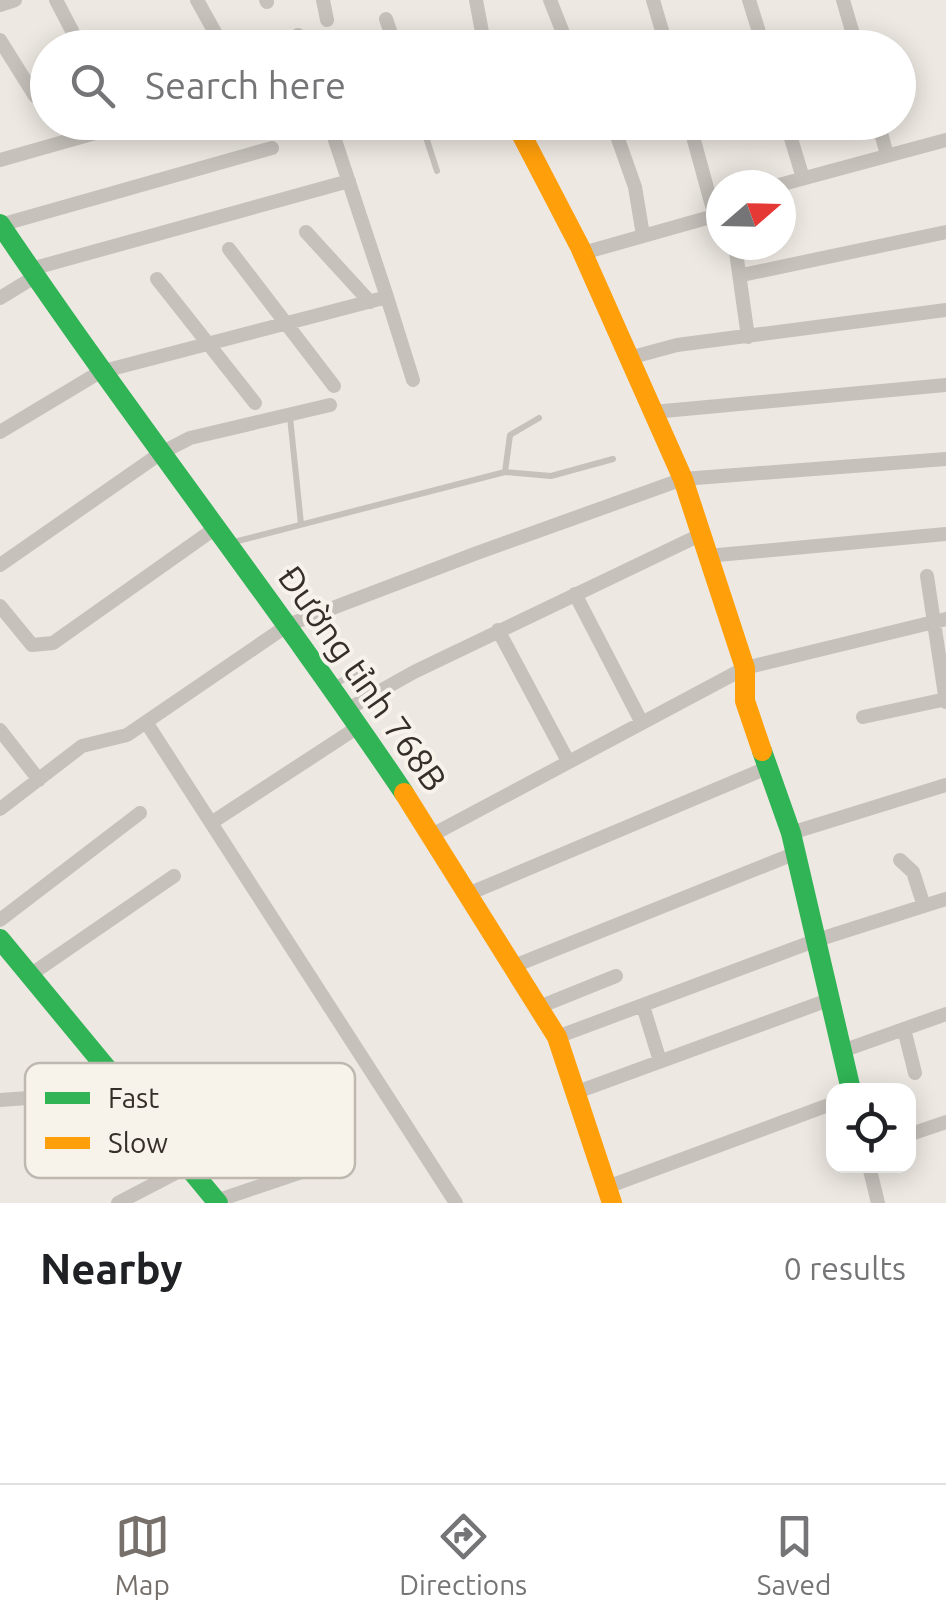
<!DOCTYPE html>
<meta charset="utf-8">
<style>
:root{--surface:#fff;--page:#f6f6f6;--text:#202124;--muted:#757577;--line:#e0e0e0;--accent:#766f6a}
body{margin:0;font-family:Ubuntu,sans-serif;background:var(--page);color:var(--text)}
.controls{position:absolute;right:30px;bottom:30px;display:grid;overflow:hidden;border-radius:20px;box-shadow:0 5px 25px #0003}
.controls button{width:90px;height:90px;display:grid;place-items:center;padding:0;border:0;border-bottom:2px solid var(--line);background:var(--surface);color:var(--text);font:50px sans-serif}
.compass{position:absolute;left:706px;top:170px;width:90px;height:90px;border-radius:50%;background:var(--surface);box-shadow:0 5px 25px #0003;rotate:70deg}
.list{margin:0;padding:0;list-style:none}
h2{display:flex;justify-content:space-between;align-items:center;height:130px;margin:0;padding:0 40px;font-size:42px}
h2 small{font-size:32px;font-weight:400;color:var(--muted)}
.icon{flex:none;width:55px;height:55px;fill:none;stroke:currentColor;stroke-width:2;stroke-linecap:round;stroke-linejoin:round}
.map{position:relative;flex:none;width:946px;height:1203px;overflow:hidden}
.search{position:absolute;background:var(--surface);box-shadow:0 5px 25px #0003;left:30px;right:30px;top:30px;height:110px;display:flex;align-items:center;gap:25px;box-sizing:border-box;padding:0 35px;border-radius:55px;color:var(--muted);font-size:38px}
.sheet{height:280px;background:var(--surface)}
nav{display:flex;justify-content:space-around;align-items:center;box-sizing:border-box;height:140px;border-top:2px solid var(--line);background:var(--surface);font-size:28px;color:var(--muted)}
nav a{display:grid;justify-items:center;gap:5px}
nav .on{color:var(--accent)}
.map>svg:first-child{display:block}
</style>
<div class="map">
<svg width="946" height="1203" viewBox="0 0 946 1203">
<rect width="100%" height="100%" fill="#ede8e2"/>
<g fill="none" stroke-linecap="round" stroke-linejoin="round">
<!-- lane -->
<path stroke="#c6c1bb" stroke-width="6" d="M421,122L437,171
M290,417L301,524
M505,472L510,435L539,418
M230,543L505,472L551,476L613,459
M333,685L358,672"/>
<!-- street -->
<path stroke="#c6c1bb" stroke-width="14" d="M56,0L81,48
M197,0L222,45
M266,0L267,2
M323,0L327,20
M476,0L485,48
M550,0L569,48
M653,0L667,48
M749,0L764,48
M843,0L857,48
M0,5L15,0
M386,19L396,48
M298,35L302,48
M0,40L35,96
M612,122L635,187L643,235
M689,122L715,217
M786,122L803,178
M878,122L887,155
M334,135L373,122
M0,160L134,122
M779,185L946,140
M0,225L272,148
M306,232L370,302
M735,245L748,337
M229,249L334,386
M583,253L721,214
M31,269L349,181
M742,275L946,232
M157,279L255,403
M387,297L413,380
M0,298L36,276
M629,358L677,345L946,310
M653,412L946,385
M0,432L100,372L387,297L329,122
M707,556L946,534
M0,565L161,453L190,438L330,405
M927,576L946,702
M575,594L642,723
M0,606L32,645L53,643L217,527
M498,630L568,761
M348,709L414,672L700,535
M863,717L946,699
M146,722L456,1203
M0,730L39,780
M0,809L82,746L127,735L288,625L477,553L683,479L946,459
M211,823L358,727
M791,833L946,785
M432,835L745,668L946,619
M900,860L913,872L924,906
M468,894L769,767
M0,920L140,813
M514,966L796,853
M30,975L174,876
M643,1006L660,1061
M539,1007L616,976
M904,1029L915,1073
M557,1037L817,940L946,899
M842,1051L946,1014
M577,1092L831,999
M0,1100L126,1091
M908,1135L946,1122
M869,1166L878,1203
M607,1187L834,1103
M216,1201L340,1159
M118,1203L187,1167"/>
<!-- fast -->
<path stroke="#30b455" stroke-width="20" d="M0,224C130,417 274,600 404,793
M762,751L791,833L851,1090
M0,939L218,1203"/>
<!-- slow -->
<path stroke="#ff9f0a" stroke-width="20" d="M515,122L580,247L683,479L745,668V701L762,751
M404,793L557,1037L612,1203"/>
</g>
<g text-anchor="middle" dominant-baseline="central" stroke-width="8" stroke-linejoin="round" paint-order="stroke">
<!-- street labels -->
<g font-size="35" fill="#362e29" stroke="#f8f3ea">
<text transform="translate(363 678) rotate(55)">Đường tỉnh 768B</text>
</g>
</g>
<!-- legend -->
<rect x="25" y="1063" width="330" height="115" rx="15" fill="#f8f3ea" stroke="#beb8b0" stroke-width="2.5"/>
<rect x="45" y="1092" width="45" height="12" fill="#30b455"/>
<rect x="45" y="1137" width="45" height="12" fill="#ff9f0a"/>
<g font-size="28" fill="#362e29">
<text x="108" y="1108">Fast</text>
<text x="108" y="1153">Slow</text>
</g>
</svg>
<div class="controls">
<button><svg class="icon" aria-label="locate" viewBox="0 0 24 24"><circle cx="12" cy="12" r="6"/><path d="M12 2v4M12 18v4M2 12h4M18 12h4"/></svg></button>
</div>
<svg class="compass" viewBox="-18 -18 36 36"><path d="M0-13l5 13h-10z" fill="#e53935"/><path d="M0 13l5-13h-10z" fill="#757577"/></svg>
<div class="search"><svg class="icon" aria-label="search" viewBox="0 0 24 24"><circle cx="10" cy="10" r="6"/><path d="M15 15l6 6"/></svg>Search here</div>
</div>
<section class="sheet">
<h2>Nearby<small>0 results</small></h2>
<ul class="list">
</ul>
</section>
<nav>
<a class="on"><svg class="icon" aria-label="map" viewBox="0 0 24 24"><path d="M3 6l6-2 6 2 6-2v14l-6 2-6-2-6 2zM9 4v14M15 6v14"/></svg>Map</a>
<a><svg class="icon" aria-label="directions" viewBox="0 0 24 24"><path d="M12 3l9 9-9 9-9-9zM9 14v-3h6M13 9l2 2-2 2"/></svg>Directions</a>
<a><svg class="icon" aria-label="saved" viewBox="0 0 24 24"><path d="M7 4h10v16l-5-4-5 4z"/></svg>Saved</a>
</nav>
